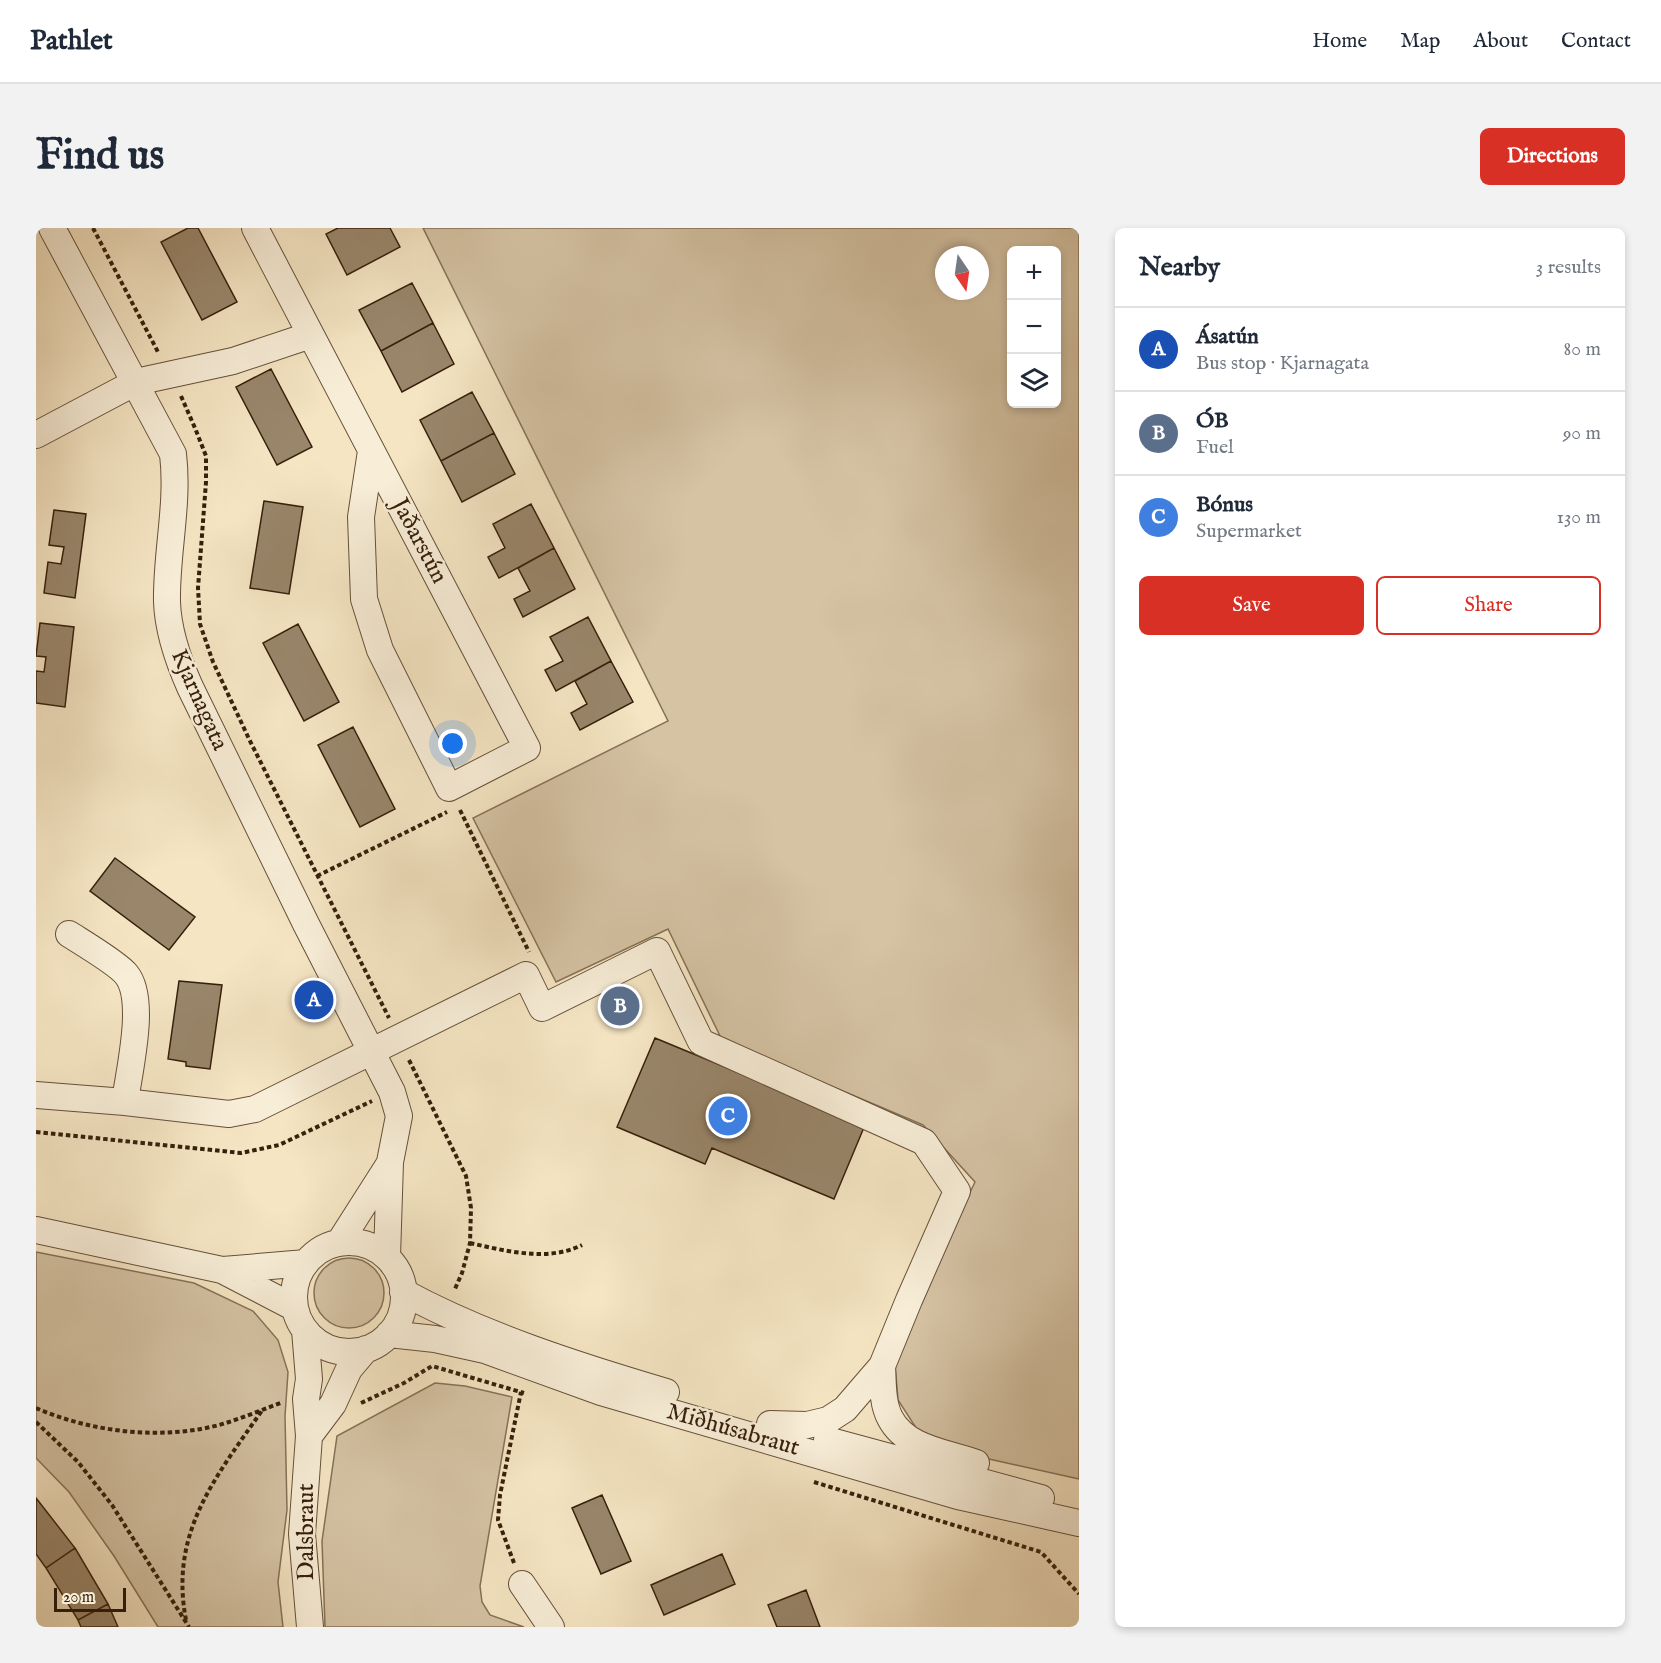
<!DOCTYPE html>
<meta charset="utf-8">
<style>
:root{--surface:#fff;--page:#f2f2f3;--text:#1f2937;--muted:#747a83;--line:#e0e1e3;--accent:#d93025}
body{margin:0;font-family:"IM FELL English",serif;background:var(--page);color:var(--text)}
.controls{position:absolute;right:18px;top:18px;display:grid;overflow:hidden;border-radius:9px;box-shadow:0 3px 9px #0003}
.controls button{width:54px;height:54px;display:grid;place-items:center;padding:0;border:0;border-bottom:2px solid var(--line);background:var(--surface);color:var(--text);font:30px sans-serif}
.compass{position:absolute;left:899px;top:18px;width:54px;height:54px;border-radius:50%;background:var(--surface);box-shadow:0 3px 9px #0003;rotate:167deg}
.scale{position:absolute;left:18px;bottom:15px;width:72px;box-sizing:border-box;padding-left:6px;border:3px solid #361f0b;border-top:0;font-size:16px;line-height:21px;white-space:nowrap;color:#361f0b;-webkit-text-stroke:4px #f8eed8;paint-order:stroke}
.you{position:absolute;left:417px;top:516px;width:21px;height:21px;margin:-15px;border:4px solid #fff;border-radius:50%;background:#1a73e8;box-shadow:0 0 0 9px #1a73e833}
.badge{display:grid;place-items:center;width:39px;height:39px;border-radius:50%;background:var(--accent);color:#fff;font-size:20px;font-weight:700}
.pin{position:absolute;translate:-50% -50%;border:3px solid #fff;box-shadow:0 2px 6px #0006}
.list{margin:0;padding:0;list-style:none}
h2{display:flex;justify-content:space-between;align-items:center;height:78px;margin:0;padding:0 24px;font-size:26px}
h2 small{font-size:20px;font-weight:400;color:var(--muted)}
.list li{display:grid;grid-template-columns:39px 1fr auto;gap:18px;align-items:center;box-sizing:border-box;height:84px;padding:0 24px;border-top:2px solid var(--line)}
.list b{display:block;font-size:22px;white-space:nowrap}
.list p{margin:0;font-size:20px;white-space:nowrap;color:var(--muted)}
.list em{font-size:20px;font-style:normal;color:var(--muted)}
.actions{display:flex;gap:12px;padding:18px 24px}
.actions a{flex:1;padding:14px 0;border:2px solid var(--accent);border-radius:9px;text-align:center;font-size:21px;color:var(--accent)}
.actions .main{background:var(--accent);color:#fff}
.icon{flex:none;width:33px;height:33px;fill:none;stroke:currentColor;stroke-width:2;stroke-linecap:round;stroke-linejoin:round}
.map{position:relative;flex:none;width:1043px;height:1399px;overflow:hidden;border-radius:9px}
header{display:flex;align-items:center;gap:36px;box-sizing:border-box;height:84px;padding:0 30px;background:var(--surface);border-bottom:2px solid var(--line)}
header strong{font-size:28px}
nav{display:flex;gap:33px;margin-inline-start:auto;font-size:21px}
.intro{display:flex;align-items:center;justify-content:space-between;box-sizing:border-box;height:144px;padding:0 36px}
h1{margin:0;font-size:42px}
.button{padding:15px 27px;border-radius:9px;background:var(--accent);color:#fff;font-size:21px;font-weight:700}
main{display:flex;gap:36px;padding:0 36px}
aside{flex:1;background:var(--surface);border-radius:9px;box-shadow:0 3px 9px #0003}
.map>svg:first-child{display:block}
</style>
<header>
<strong>Pathlet</strong>
<nav><a>Home</a><a>Map</a><a>About</a><a>Contact</a></nav>
</header>
<div class="intro"><h1>Find us</h1><a class="button">Directions</a></div>
<main>
<div class="map">
<svg width="1043" height="1399" viewBox="0 0 1043 1399">
<rect width="100%" height="100%" fill="#f5e5c3"/>
<filter id="stains"><feTurbulence type="fractalNoise" baseFrequency=".00333" numOctaves="4"/><feColorMatrix values="0 0 0 0 .2 0 0 0 0 .09 0 0 0 0 .02 0 0 0 .5 -.17"/></filter>
<radialGradient id="worn" r=".72"><stop offset=".6" stop-color="#630" stop-opacity="0"/><stop offset="1" stop-color="#630" stop-opacity=".3"/></radialGradient>
<!-- green -->
<path fill="#d5c3a4" stroke="#867158" stroke-width="1.5" fill-rule="evenodd" d="M387,0H1043V1251L944,1229L882,1203L862,1172L858,1124L939,954L887,897L686,812L632,701L520,754L437,590L632,493ZM975,22H1020V176H975ZM908,27H944V63H908Z
M0,1024L158,1055L217,1083L242,1112L252,1144L249,1188L251,1282L242,1354L247,1399H122L78,1328L33,1264L0,1230Z
M278 1065a35 35 0 1 1 70 0a35 35 0 1 1-70 0Z
M399,1155L429,1158L476,1169L444,1358L446,1374L454,1387L488,1399H289L286,1313L301,1208Z"/>
<!-- building -->
<path fill="#99866b" stroke="#361f0b" stroke-width="1.5" d="M152,0H162L201,74L166,92L125,14Z
M302,0H354L364,19L311,47L290,6Z
M376,55L397,95L345,123L323,82Z
M397,95L418,136L366,164L345,123Z
M235,141L276,219L241,237L200,159Z
M436,164L458,205L405,233L384,192Z
M458,205L479,246L426,274L405,233Z
M228,273L267,279L253,366L214,360Z
M495,276L518,320L463,350L452,329L469,320L457,296Z
M18,282L50,286L39,370L8,365L12,334L25,336L28,319L13,317Z
M518,320L539,361L487,389L478,371L494,363L482,340Z
M552,389L575,433L520,463L509,442L527,433L514,409Z
M4,395L38,399L29,479L0,475V443L8,444L10,429L0,428Z
M262,396L303,474L268,493L227,415Z
M575,433L597,474L544,502L535,485L551,476L539,453Z
M317,499L359,581L324,599L282,517Z
M79,630L159,689L133,722L54,663Z
M143,753L186,757L174,841L150,838V834L132,831Z
M619,810L829,897L798,971L676,920L669,936L581,899Z
M566,1267L595,1333L565,1346L536,1280Z
M0,1270L39,1320L10,1340L0,1326Z
M39,1320L72,1376L42,1392L10,1340Z
M686,1326L699,1356L628,1387L615,1357Z
M770,1362L784,1399H741L732,1377Z
M72,1376L82,1399H45L42,1392Z"/>
<g fill="none" stroke-linecap="round" stroke-linejoin="round">
<defs>
<path id="minor" d="M16,0L137,226C143,276 130,325 131,374C132,404 142,432 154,459L270,696L356,864L363,888L354,934L351,1029
M219,0L491,520L413,560L344,422L328,371L325,289L335,223
M0,207L100,154L197,133L275,107
M33,706C47,715 81,735 90,746C111,771 93,842 89,874
M0,867L89,874L193,886L219,881L490,747L506,780L621,723L665,814L888,914L921,963L873,1072L846,1138L809,1181L792,1192L771,1197L734,1196
M0,1002L186,1042L259,1080
M258 1069a55 55 0 1 1 110 0a55 55 0 1 1-110 0Z
M303,1015L354,935
M187,1042L270,1035
M367,1064C448,1108 542,1138 630,1164
M269,1102L273,1151L270,1171L273,1208L266,1306L274,1399
M353,1106L399,1111L449,1122L565,1164L922,1268L1043,1295
M846,1138C847,1154 846,1175 854,1190C870,1221 910,1224 940,1235
M273,1208L297,1176L313,1141L330,1121
M791,1212L1005,1270
M486,1356L515,1399"/>
</defs>
<!-- minor casing -->
<use href="#minor" stroke="#665039" stroke-width="28"/>
<!-- path -->
<path stroke="#361f0b" stroke-width="4" stroke-dasharray="4.5 3" stroke-linecap="butt" d="M57,0L122,124
M145,168L159,200L170,228V254L162,360L164,396L177,434L214,513L353,790
M424,582L493,724
M281,648L411,584
M373,832L430,948L435,980L434,1015L426,1045L418,1063
M0,904L205,925L243,917L336,873
M434,1015C470,1023 512,1034 546,1017
M325,1175L368,1155L396,1138L488,1165
M0,1180C57,1205 130,1213 190,1195C209,1189 228,1181 247,1174
M0,1194L42,1234L76,1277L153,1399
M778,1254L1005,1324L1043,1366
M478,1335L462,1292L464,1267L485,1164
M150,1392C133,1304 180,1249 227,1181"/>
<!-- minor -->
<use href="#minor" stroke="#f8eed8" stroke-width="26"/>
</g>
<g text-anchor="middle" dominant-baseline="central" stroke-width="5" stroke-linejoin="round" paint-order="stroke">
<!-- street labels -->
<g font-size="24" fill="#361f0b" stroke="#f8eed8">
<text transform="translate(383 313) rotate(62)">Jaðarstún</text>
<text transform="translate(163 472) rotate(66)">Kjarnagata</text>
<text transform="translate(697 1202) rotate(16)">Miðhúsabraut</text>
<text transform="translate(270 1304) rotate(-90)">Dalsbraut</text>
</g>
</g>
<rect width="100%" height="100%" filter="url(#stains)"/>
<rect width="100%" height="100%" fill="url(#worn)"/>
</svg>
<div class="controls">
<button>+</button>
<button>−</button>
<button><svg class="icon" aria-label="layers" viewBox="0 0 24 24"><path d="M12 4l9 5-9 5-9-5zM3 14l9 5 9-5"/></svg></button>
</div>
<svg class="compass" viewBox="-18 -18 36 36"><path d="M0-13l5 13h-10z" fill="#e53935"/><path d="M0 13l5-13h-10z" fill="#747a83"/></svg>
<div class="scale">20 m</div>
<div class="you"></div>
<div class="pin badge" style="left:278px;top:772px;background:#1a4fb4">A</div>
<div class="pin badge" style="left:584px;top:778px;background:#5c6f8a">B</div>
<div class="pin badge" style="left:692px;top:888px;background:#3f7fe0">C</div>
</div>
<aside>
<h2>Nearby<small>3 results</small></h2>
<ul class="list">
<li><span class="badge" style="background:#1a4fb4">A</span><div><b>Ásatún</b><p>Bus stop · Kjarnagata</p></div><em>80 m</em></li>
<li><span class="badge" style="background:#5c6f8a">B</span><div><b>ÓB</b><p>Fuel</p></div><em>90 m</em></li>
<li><span class="badge" style="background:#3f7fe0">C</span><div><b>Bónus</b><p>Supermarket</p></div><em>130 m</em></li>
</ul>
<div class="actions"><a class="main">Save</a><a>Share</a></div>
</aside>
</main>
